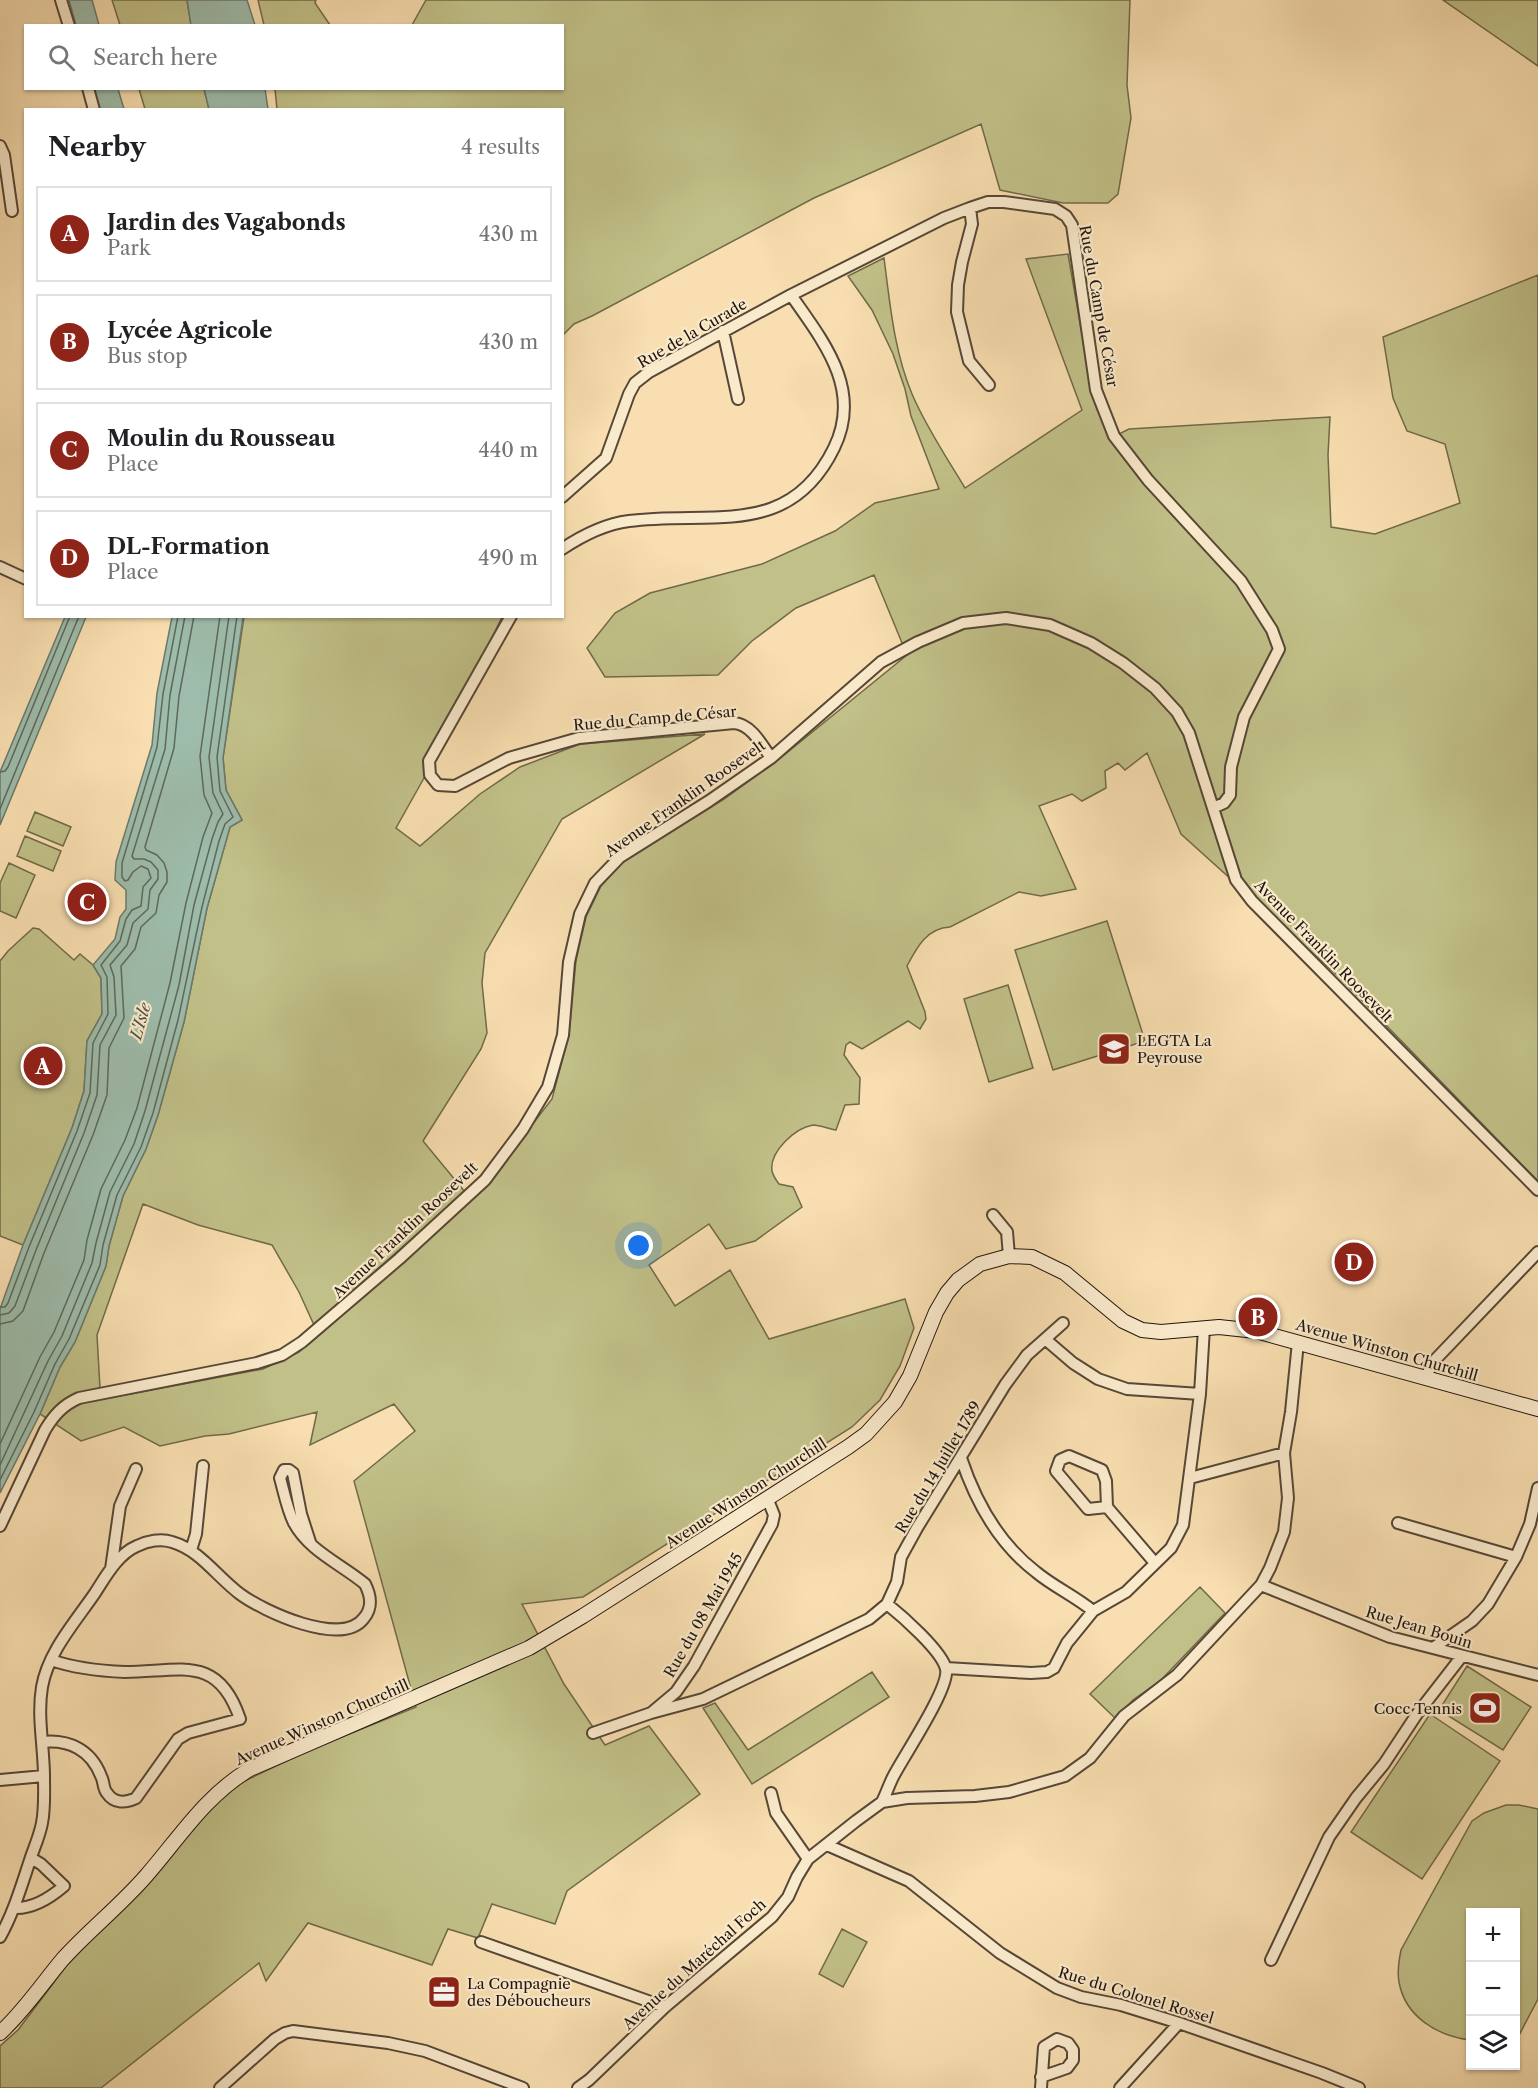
<!DOCTYPE html>
<meta charset="utf-8">
<style>
:root{--surface:#fff;--page:#f6f6f6;--text:#202124;--muted:#757577;--line:#e0e0e0;--accent:#8f2418}
body{margin:0;font-family:"Libre Caslon Text",serif;background:var(--page);color:var(--text)}
.controls{position:absolute;right:18px;bottom:18px;display:grid;overflow:hidden;border-radius:0px;box-shadow:0 2px 4px #0004}
.controls button{width:54px;height:54px;display:grid;place-items:center;padding:0;border:0;border-bottom:2px solid var(--line);background:var(--surface);color:var(--text);font:30px sans-serif}
.you{position:absolute;left:639px;top:1246px;width:21px;height:21px;margin:-15px;border:4px solid #fff;border-radius:50%;background:#1a73e8;box-shadow:0 0 0 9px #1a73e833}
.badge{display:grid;place-items:center;width:39px;height:39px;border-radius:50%;background:var(--accent);color:#fff;font-size:20px;font-weight:700}
.pin{position:absolute;translate:-50% -50%;border:3px solid #fff;box-shadow:0 2px 6px #0006}
.list{margin:0;padding:0;list-style:none}
h2{display:flex;justify-content:space-between;align-items:center;height:78px;margin:0;padding:0 24px;font-size:26px}
h2 small{font-size:20px;font-weight:400;color:var(--muted)}
.list li{display:grid;grid-template-columns:39px 1fr auto;gap:18px;align-items:center;box-sizing:border-box;height:96px;margin:0 12px 12px;padding:0 12px;border:2px solid var(--line);border-radius:0px}
.list b{display:block;font-size:22px;white-space:nowrap}
.list p{margin:0;font-size:20px;white-space:nowrap;color:var(--muted)}
.list em{font-size:20px;font-style:normal;color:var(--muted)}
.icon{flex:none;width:33px;height:33px;fill:none;stroke:currentColor;stroke-width:2;stroke-linecap:round;stroke-linejoin:round}
.map{position:relative;flex:none;width:1538px;height:2088px;overflow:hidden}
.search{position:absolute;background:var(--surface);box-shadow:0 2px 4px #0004;left:24px;top:24px;width:540px;height:66px;display:flex;align-items:center;gap:15px;box-sizing:border-box;padding:0 21px;border-radius:0px;color:var(--muted);font-size:22px}
.panel{position:absolute;background:var(--surface);box-shadow:0 2px 4px #0004;left:24px;top:108px;width:540px;height:510px;border-radius:0px}
.map>svg:first-child{display:block}
</style>
<div class="map">
<svg width="1538" height="2088" viewBox="0 0 1538 2088">
<rect width="100%" height="100%" fill="#f8deb0"/>
<filter id="stains"><feTurbulence type="fractalNoise" baseFrequency=".00333" numOctaves="4"/><feColorMatrix values="0 0 0 0 .2 0 0 0 0 .09 0 0 0 0 .02 0 0 0 .5 -.17"/></filter>
<radialGradient id="worn" r=".72"><stop offset=".6" stop-color="#630" stop-opacity="0"/><stop offset="1" stop-color="#630" stop-opacity=".3"/></radialGradient>
<!-- green -->
<path fill="#c1c088" stroke="#706a4a" stroke-width="1.5" d="M112,0H187L191,25H120Z
M258,0H316L315,3L330,25H264Z
M426,0H1130L1127,85L1131,118L1118,194L1108,203H1063L1000,190L981,124L814,198L592,316L574,324L563,335L562,110L277,109L275,89L562,88V26L412,25Z
M1443,0H1538V66Z
M139,89H204L209,109H145Z
M1068,254L1092,392L1109,439L1129,429L1330,417L1328,455L1331,527L1375,534L1460,503L1445,444L1407,431L1393,398L1383,337L1538,275V1181L1338,976L1181,834L1147,753L1125,770L1118,763L1105,771L1106,788L1082,801L1072,794L1039,806L1076,889L1041,896L1019,892L950,927C927,928 917,947 907,966L925,1012L926,1019L920,1029L908,1021L862,1049L850,1042L846,1045L844,1055L860,1078L859,1104L845,1105L836,1130C829,1129 820,1125 813,1125C795,1128 769,1152 772,1171C773,1176 776,1180 779,1184L793,1187L802,1207L755,1241L726,1249L709,1224L649,1265L675,1306L730,1270L769,1339L905,1299L914,1328L900,1366L880,1400L852,1427L583,1597L522,1604L564,1684L605,1745L649,1726L700,1794L567,1891L555,1924L492,1904L478,1938L448,1929L432,1965L308,1923L266,1981L259,1963L101,2088H0V2046L18,2030L67,1965L152,1877L211,1806L234,1786L312,1749L416,1707L354,1481L415,1431L394,1404L310,1445L317,1412L229,1434L205,1436L160,1446L124,1427L81,1441L40,1414L60,1367L75,1342L106,1266L109,1246L123,1196L146,1149L158,1115L184,1022L207,908L230,827L242,820L226,790L223,758L244,617H502L424,778L396,828L420,846L480,794L520,767L580,744L705,734L562,819L485,953L482,983L487,1033L481,1049L423,1141L465,1192L314,1325L299,1292L272,1245L198,1225L143,1204L97,1335L100,1388L104,1399L263,1369L299,1352L485,1186L552,1099L569,1035L576,960L586,917L601,886L625,860L724,799L773,764L907,655L874,575L796,608L752,641L718,675L605,677L587,648L615,613L650,593L762,564L835,531L875,503L939,489L911,416L905,389L893,354L872,310L848,276L884,258C890,304 894,351 912,394C926,427 947,458 965,488L1082,410L1026,259Z
M35,812L71,827L63,846L27,831Z
M25,836L61,851L53,871L17,856Z
M9,863L35,875L16,918L0,911V883Z
M1107,921L1145,1041L1053,1070L1015,950Z
M33,928L39,929L74,960L80,954L93,965L101,978L102,1014L87,1041L84,1091L72,1128L23,1245L0,1236V961L8,951Z
M1008,985L1033,1068L989,1082L964,999Z
M1200,1587L1225,1613L1161,1680L1133,1700L1115,1718L1090,1694Z
M1467,1666L1531,1707L1503,1750L1439,1710Z
M872,1672L889,1697L752,1784L703,1708L715,1703L748,1750Z
M1430,1714L1500,1761L1422,1879L1351,1832Z
M1506,1805H1519L1538,1809V1999L1516,2041V1912H1470V2040C1438,2036 1405,2017 1399,1982C1397,1972 1399,1960 1401,1950L1472,1821L1484,1813Z
M842,1929L867,1942L843,1987L819,1974Z"/>
<!-- water -->
<path fill="#9dbcab" stroke="#6b796c" stroke-width="1.5" d="M69,0H92L99,25H76Z
M187,0H247L255,25H191Z
M94,89H118L124,109H100Z
M204,89H265L268,109H209Z
M65,617H86L0,825V772Z
M172,617H243L223,758L226,790L242,820L230,827L207,908L184,1022L158,1115L146,1149L123,1196L109,1246L106,1266L75,1342L60,1367L40,1414L0,1493V1309L23,1245L72,1128L84,1091L87,1041L102,1014L101,978L93,965L115,939L120,917L126,909V890L115,880L116,862L152,745L157,693Z"/>
<g fill="none" stroke-linecap="round" stroke-linejoin="round">
<!-- shore -->
<path stroke="#5e685c" stroke-width="1.5" d="M0,772L5,771L8,767L70,616
M0,809L79,616
M0,1307H5L8,1303L29,1247L77,1131L90,1093L93,1043L108,1014L107,977L101,965L120,941L126,919L132,910L141,906L143,887L151,878L148,869L141,866L133,872L128,880L125,881L122,877V863L157,747L163,694L178,616
M0,1315L9,1313L15,1306L36,1250L84,1133L97,1095L100,1045L116,1015L114,977L110,965L127,945L133,923L148,909L150,890L158,879V870L151,862L144,859H134L132,856L165,749L170,695L185,616
M0,1324L13,1321L23,1311L44,1253L93,1135L107,1095L109,1048L124,1018L121,966L135,949L141,927L156,913L159,895L167,882V872L164,863L157,855L146,850L145,847L174,748L179,696L194,616
M0,1444L40,1357L54,1332L84,1260L87,1240L101,1189L125,1140L137,1108L170,983L186,903L203,837L212,813L204,795L200,756L220,616
M0,1465L48,1361L62,1336L92,1263L96,1243L110,1192L134,1144L145,1111L179,985L194,905L212,839L218,822L223,814L213,793L209,757L229,616
M0,1480L34,1412L55,1364L69,1339L100,1265L103,1245L117,1195L141,1147L153,1113L178,1020L202,907L219,841L225,824L233,817L220,791L217,757L237,616"/>
<defs>
<path id="street" d="M61,0L69,26
M88,88L94,110
M0,146L4,155L12,211
M970,208L972,224L962,262L958,285L957,312L969,361L989,385
M723,331L738,399
M562,497L606,458L629,394L635,383L649,372L791,295L944,218L970,208L988,202H1004L1055,209L1066,216L1072,225L1096,390L1114,436L1148,480L1241,581L1272,630L1279,649L1244,717L1231,767L1230,795L1224,803L1213,808
M562,549C583,535 605,524 629,521C711,510 789,540 834,448C863,389 823,341 791,295
M0,567L26,579
M511,616L429,761L430,775L438,785L455,786L509,758L579,738L734,723C751,724 762,745 771,758
M993,1215L1007,1232L1009,1256
M1045,1339L1073,1363L1098,1379L1127,1389L1200,1394
M1425,1378L1434,1361L1538,1252
M1069,1456L1102,1470L1106,1481L1107,1507L1088,1509L1056,1471L1060,1460Z
M961,1458C976,1503 998,1543 1036,1572C1054,1587 1075,1596 1093,1611
M1190,1478L1284,1453
M1107,1507L1155,1563
M1398,1523L1516,1557
M0,1526L45,1430C54,1415 63,1405 79,1398L257,1363L282,1355L302,1342L399,1259L485,1180L523,1129L548,1087L563,1035L569,962L580,914L595,883L620,857L709,801L771,758L881,662L918,642L963,623L1006,618L1050,625L1091,643L1123,663L1155,688L1177,712L1189,733L1236,880L1252,901L1538,1190
M191,1550L196,1534L203,1466
M111,1569L120,1506L136,1469
M1261,1585L1390,1637L1538,1675
M1433,1648L1472,1621L1488,1604L1516,1557L1530,1524L1538,1488
M946,1668L1031,1673L1047,1672L1054,1668L1067,1643L1093,1611L1126,1592L1171,1548L1183,1525L1200,1394L1204,1328
M651,1713L703,1699L869,1619L887,1604L897,1582L901,1557L917,1528L1005,1385L1027,1355L1063,1323
M593,1733L651,1713L676,1692L694,1666L772,1524L774,1515L768,1500
M42,1742C69,1739 91,1750 101,1776C104,1781 103,1789 107,1793C114,1804 126,1803 136,1798L178,1739L188,1733L240,1719C218,1653 179,1672 125,1672C100,1671 74,1668 51,1660
M0,1780L44,1776
M771,1793L776,1813L808,1859
M882,1802C886,1794 889,1785 893,1777C903,1757 950,1688 946,1669C942,1651 902,1616 887,1604
M827,1845L909,1881L1000,1953L1057,1988L1081,1997L1121,2005L1179,2023L1322,2073L1359,2088
M14,1908C33,1909 50,1898 64,1886L41,1864L31,1858
M0,1937C14,1912 22,1884 31,1857C35,1846 40,1834 42,1823C45,1808 44,1792 44,1777C44,1747 37,1717 42,1687C48,1652 76,1621 95,1593C106,1576 118,1554 137,1546C147,1541 161,1538 172,1542C200,1550 217,1577 240,1594C263,1611 342,1648 364,1618C373,1607 371,1596 365,1584C341,1564 309,1551 294,1523C287,1509 284,1492 280,1478L284,1470H289L293,1473L301,1514L310,1542
M481,1942L665,2007
M1271,1960L1329,1837L1356,1798L1384,1764L1417,1714L1462,1656
M220,2088L275,2039L285,2033L293,2031L388,2043L425,2051L523,2088
M578,2088L589,2080L665,2007L772,1917L788,1897L797,1877L808,1859L856,1821L882,1802L907,1798L975,1796L1009,1792L1065,1776L1090,1758L1124,1716L1177,1675L1261,1585L1270,1568L1284,1532L1288,1498L1284,1453L1291,1412L1298,1342
M1041,2088L1044,2047L1057,2039L1068,2043L1073,2050V2060L1067,2068L1041,2077
M1120,2088L1179,2023"/>
<path id="secondary" d="M0,2033C24,2011 42,1984 62,1960C88,1931 120,1906 146,1876C180,1837 205,1796 250,1769L529,1648L583,1616L848,1447L866,1434L895,1402L910,1376L936,1312L947,1293L958,1280L980,1264L1009,1256L1032,1257L1065,1273L1123,1321L1142,1330L1161,1332L1219,1327L1256,1331L1538,1409"/>
</defs>
<!-- street casing -->
<use href="#street" stroke="#564736" stroke-width="14"/>
<!-- secondary casing -->
<use href="#secondary" stroke="#20150d" stroke-width="16"/>
<!-- street -->
<use href="#street" stroke="#faeacc" stroke-width="10"/>
<!-- secondary -->
<use href="#secondary" stroke="#faeacc" stroke-width="14"/>
</g>
<!-- icons -->
<defs>
<symbol id="school-square" viewBox="-11 -11 22 22"><rect x="-9" y="-9" width="18" height="18" rx="4" fill="#8f2418" stroke="#faeacc"/><path d="M0-5L7-2L0 1L-7-2ZM-4 1L0 2.5L4 1V4Q0 6-4 4Z" fill="#fff"/></symbol>
<symbol id="stadium-square" viewBox="-11 -11 22 22"><rect x="-9" y="-9" width="18" height="18" rx="4" fill="#8f2418" stroke="#faeacc"/><path d="M0-5a6.5 5 0 1 0 0 10a6.5 5 0 1 0 0-10ZM-3.5-1.8h7v3.6h-7Z" fill="#fff"/></symbol>
<symbol id="office-square" viewBox="-11 -11 22 22"><rect x="-9" y="-9" width="18" height="18" rx="4" fill="#8f2418" stroke="#faeacc"/><path d="M-6-3h4V-5.5h4V-3h4V5H-6ZM-1-4.5V-3h2v-1.5ZM-6 0V1H6V0Z" fill="#fff"/></symbol>
</defs>
<g fill-rule="evenodd">
<use href="#school-square" x="1095" y="1030" width="38" height="38"/>
<use href="#stadium-square" x="1466" y="1689" width="38" height="38"/>
<use href="#office-square" x="425" y="1973" width="38" height="38"/>
</g>
<g text-anchor="middle" dominant-baseline="central" stroke-width="4.5" stroke-linejoin="round" paint-order="stroke">
<!-- street labels -->
<g font-size="15" fill="#20150d" stroke="#faeacc">
<text transform="translate(1099 306) rotate(80)">Rue du Camp de César</text>
<text transform="translate(692 333) rotate(-30)">Rue de la Curade</text>
<text transform="translate(655 718) rotate(-5)">Rue du Camp de César</text>
<text transform="translate(685 798) rotate(-35)">Avenue Franklin Roosevelt</text>
<text transform="translate(1324 951) rotate(46)">Avenue Franklin Roosevelt</text>
<text transform="translate(405 1230) rotate(-43)">Avenue Franklin Roosevelt</text>
<text transform="translate(1387 1350) rotate(16)">Avenue Winston Churchill</text>
<text transform="translate(938 1467) rotate(-59)">Rue du 14 Juillet 1789</text>
<text transform="translate(746 1493) rotate(-33)">Avenue Winston Churchill</text>
<text transform="translate(703 1615) rotate(-60)">Rue du 08 Mai 1945</text>
<text transform="translate(1419 1627) rotate(17)">Rue Jean Bouin</text>
<text transform="translate(322 1722) rotate(-24)">Avenue Winston Churchill</text>
<text transform="translate(694 1964) rotate(-42)">Avenue du Maréchal Foch</text>
<text transform="translate(1136 1995) rotate(17)">Rue du Colonel Rossel</text>
</g>
<!-- poi labels -->
<g font-size="15" fill="#20150d" stroke="#faeacc" text-anchor="start">
<text x="1137" y="1040">LEGTA La<tspan x="1137" dy="17">Peyrouse</tspan></text>
<text x="1462" y="1708" text-anchor="end">Cocc Tennis</text>
<text x="467" y="1983">La Compagnie<tspan x="467" dy="17">des Déboucheurs</tspan></text>
</g>
<!-- water labels -->
<g font-size="16" font-style="italic" fill="#4c4f44" stroke="#faeacc">
<text transform="translate(140 1021) rotate(-74)">L'Isle</text>
</g>
</g>
<rect width="100%" height="100%" filter="url(#stains)"/>
<rect width="100%" height="100%" fill="url(#worn)"/>
</svg>
<div class="controls">
<button>+</button>
<button>−</button>
<button><svg class="icon" aria-label="layers" viewBox="0 0 24 24"><path d="M12 4l9 5-9 5-9-5zM3 14l9 5 9-5"/></svg></button>
</div>
<div class="you"></div>
<div class="pin badge" style="left:43px;top:1066px">A</div>
<div class="pin badge" style="left:1258px;top:1317px">B</div>
<div class="pin badge" style="left:87px;top:902px">C</div>
<div class="pin badge" style="left:1354px;top:1262px">D</div>
<div class="search"><svg class="icon" aria-label="search" viewBox="0 0 24 24"><circle cx="10" cy="10" r="6"/><path d="M15 15l6 6"/></svg>Search here</div>
<section class="panel">
<h2>Nearby<small>4 results</small></h2>
<ul class="list">
<li><span class="badge">A</span><div><b>Jardin des Vagabonds</b><p>Park</p></div><em>430 m</em></li>
<li><span class="badge">B</span><div><b>Lycée Agricole</b><p>Bus stop</p></div><em>430 m</em></li>
<li><span class="badge">C</span><div><b>Moulin du Rousseau</b><p>Place</p></div><em>440 m</em></li>
<li><span class="badge">D</span><div><b>DL-Formation</b><p>Place</p></div><em>490 m</em></li>
</ul>
</section>
</div>
